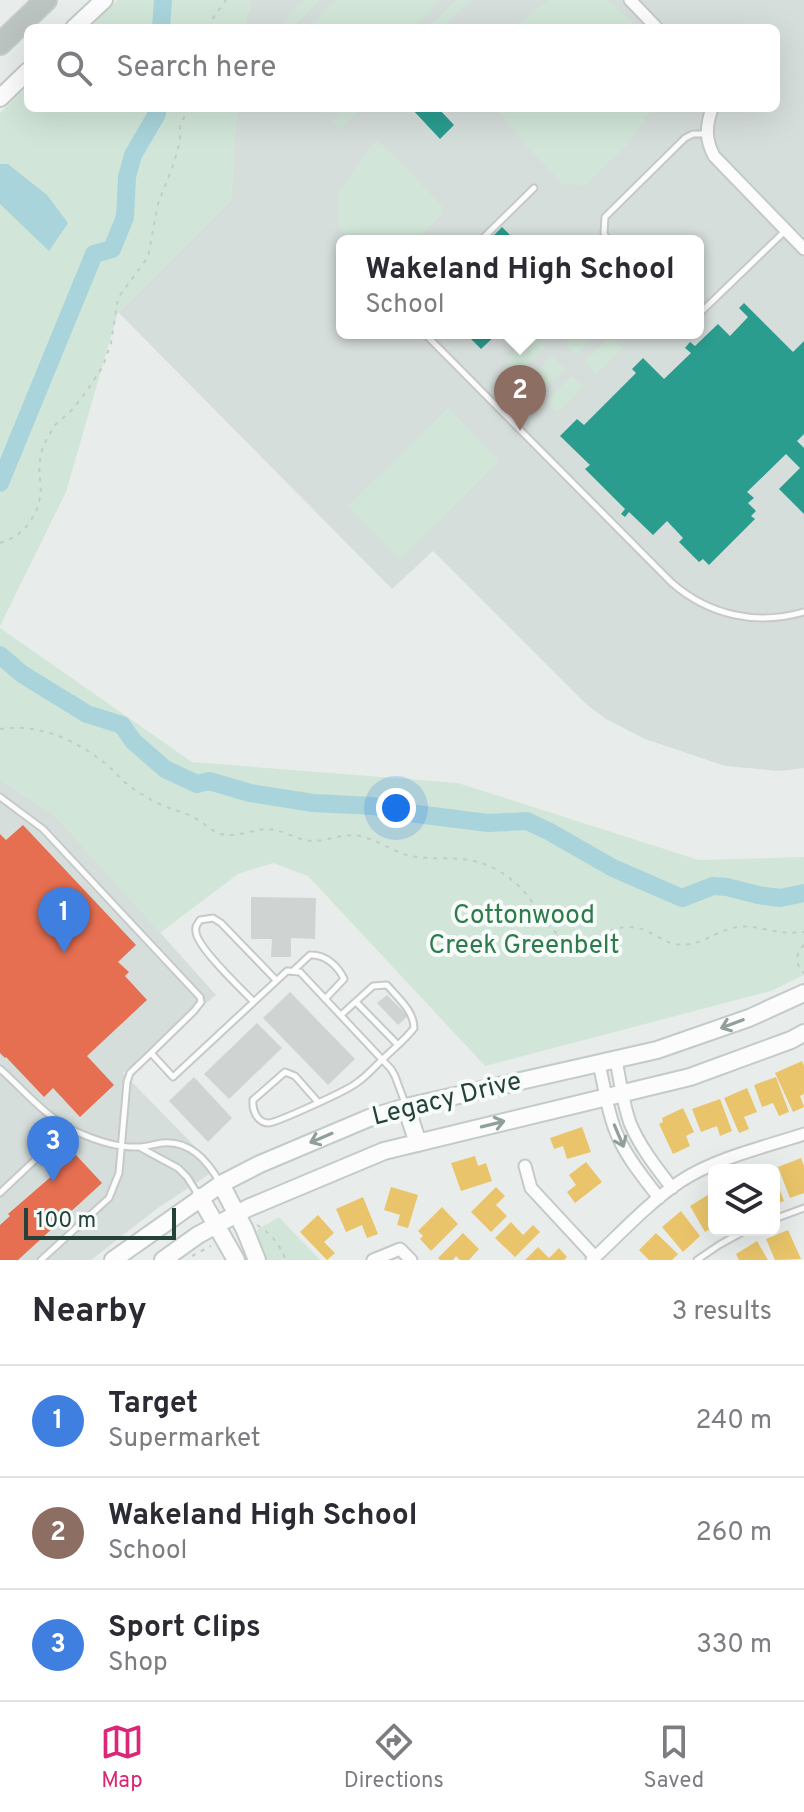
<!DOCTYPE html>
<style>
:root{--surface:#fff;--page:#f2f2f3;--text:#2b2b33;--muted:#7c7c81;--line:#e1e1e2;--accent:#db2777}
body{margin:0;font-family:Overpass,sans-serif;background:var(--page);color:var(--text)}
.controls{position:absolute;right:24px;bottom:24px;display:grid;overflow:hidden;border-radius:12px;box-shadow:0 8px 32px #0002}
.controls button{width:72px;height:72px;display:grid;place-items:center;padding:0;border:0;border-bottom:2px solid var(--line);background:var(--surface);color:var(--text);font:40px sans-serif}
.scale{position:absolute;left:24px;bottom:20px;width:152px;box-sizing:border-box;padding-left:8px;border:4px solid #24423a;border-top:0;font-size:22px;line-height:28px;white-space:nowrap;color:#24423a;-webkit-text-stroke:6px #f7fbf9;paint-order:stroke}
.you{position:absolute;left:396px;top:808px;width:28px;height:28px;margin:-20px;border:6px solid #fff;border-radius:50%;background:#1a73e8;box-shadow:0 0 0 12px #1a73e833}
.badge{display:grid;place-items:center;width:52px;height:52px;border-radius:50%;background:var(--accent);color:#fff;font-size:26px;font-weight:700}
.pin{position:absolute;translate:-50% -66px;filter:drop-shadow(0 2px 4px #0008)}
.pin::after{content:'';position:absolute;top:42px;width:28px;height:24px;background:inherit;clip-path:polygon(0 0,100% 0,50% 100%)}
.popup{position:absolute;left:336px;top:235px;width:368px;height:104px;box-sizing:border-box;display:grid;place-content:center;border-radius:12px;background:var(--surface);filter:drop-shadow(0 2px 6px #0005);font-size:26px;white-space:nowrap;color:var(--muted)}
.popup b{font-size:30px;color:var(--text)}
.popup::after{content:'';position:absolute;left:50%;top:100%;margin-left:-16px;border:16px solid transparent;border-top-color:var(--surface)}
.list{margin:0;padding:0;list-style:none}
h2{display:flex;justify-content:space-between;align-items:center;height:104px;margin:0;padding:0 32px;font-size:34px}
h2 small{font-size:26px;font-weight:400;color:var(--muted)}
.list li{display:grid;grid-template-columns:52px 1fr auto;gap:24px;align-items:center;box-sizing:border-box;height:112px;padding:0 32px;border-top:2px solid var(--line)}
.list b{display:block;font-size:30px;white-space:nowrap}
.list p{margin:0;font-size:26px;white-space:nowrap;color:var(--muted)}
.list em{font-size:26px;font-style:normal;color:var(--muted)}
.icon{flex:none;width:44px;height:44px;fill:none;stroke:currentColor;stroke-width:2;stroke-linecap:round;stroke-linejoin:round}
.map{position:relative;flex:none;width:804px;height:1260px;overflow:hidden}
.search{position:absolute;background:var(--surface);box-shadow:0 8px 32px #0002;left:24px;right:24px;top:24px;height:88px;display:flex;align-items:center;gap:20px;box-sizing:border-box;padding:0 28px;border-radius:12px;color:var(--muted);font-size:30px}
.sheet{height:440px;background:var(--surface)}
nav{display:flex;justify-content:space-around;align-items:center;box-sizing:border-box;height:112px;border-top:2px solid var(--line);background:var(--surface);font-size:22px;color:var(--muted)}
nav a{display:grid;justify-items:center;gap:4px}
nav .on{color:var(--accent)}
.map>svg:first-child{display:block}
</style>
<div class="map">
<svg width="804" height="1260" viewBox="0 0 804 1260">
<rect width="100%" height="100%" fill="#e8edeb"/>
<!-- built -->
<path fill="#d6dedb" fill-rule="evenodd" d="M251,0H804V768L779,771L725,766L645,739L606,719L586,704L433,551L392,589L118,312L231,199L237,108H776V28H244ZM342,241H698V333H342Z
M0,780L54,814L216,995L123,1073L217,1169L158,1208L91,1260H0Z"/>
<!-- green -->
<path fill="#d1e6d8" d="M118,0H251L244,28H89Z
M305,0H320L292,28H281L290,15Z
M335,0H441L413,28H307Z
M456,0H471L442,28H428Z
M548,0H607L639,28H514Z
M28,86V108H237L231,199L118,312L66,492L0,626V113Z
M309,108H362L340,129L332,122L341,113H324Z
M497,108H654L625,147L585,185L563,184L521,140Z
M378,140L442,206L441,215L415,241H349L338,224V194L370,148Z
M575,333H598L576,355L564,343Z
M533,336L545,347L518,374L506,362Z
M611,336L622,348L596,374L584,361Z
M552,356L565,369L538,395L525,382Z
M572,376L583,387L557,412L546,401Z
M448,408L499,461L400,559L348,506Z
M0,628L192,762L458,783L699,860L804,857V975L771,991L485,1066L308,876L273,863L238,874L160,933L54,814L0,780Z
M279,1217L320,1260H263L257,1230Z"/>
<!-- water -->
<path fill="#a9d4db" d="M0,164H8L47,195L68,223L49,251L0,204Z"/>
<!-- homes -->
<path fill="#e9c46a" d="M802,1061L804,1066V1094L800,1096L804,1107L793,1112L775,1073Z
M776,1077L789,1112L779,1116L773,1103L762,1107L754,1085Z
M747,1088L757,1112L744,1117L749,1129L739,1133L724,1098Z
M720,1099L732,1131L720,1136L717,1126L701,1132L692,1109Z
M683,1108L694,1132L686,1136L690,1146L673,1154L659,1124L663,1122L662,1118Z
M582,1127L591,1152L567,1159L563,1146L554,1149L550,1138Z
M475,1156L478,1166L486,1163L492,1181L461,1191L451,1163Z
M801,1158L804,1166V1193L790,1198L778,1167Z
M586,1162L602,1182L575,1203L567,1192L576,1185L569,1175Z
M774,1174L784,1201L774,1205Z
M391,1187L418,1195L408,1228L397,1225L400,1215L384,1210Z
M496,1187L505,1196L496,1205L507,1216L491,1232L471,1212Z
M711,1193L714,1199V1227L705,1232L690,1206Z
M363,1197L378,1234L367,1238L362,1225L346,1232L336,1209Z
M442,1207L458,1224L431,1251L420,1239L423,1236L418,1231Z
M681,1211L700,1236L683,1252L662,1227Z
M318,1215L334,1233L324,1242L335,1253L327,1260L300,1232Z
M511,1222L523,1235L533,1225L540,1232L515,1257L495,1238Z
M788,1230L801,1259L775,1260L766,1239Z
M463,1233L479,1249L469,1260H460L456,1256L453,1260H440L438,1258Z
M656,1233L678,1254L672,1260H649L639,1250Z
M757,1241L768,1260H739L736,1254Z
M538,1247L549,1258L559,1248L567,1257L564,1260H525Z"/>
<!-- shops -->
<path fill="#e76f51" d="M23,825L136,945L118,962L129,972L125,976L147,1000L87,1056L114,1085L80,1117L53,1088L44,1097L6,1057L5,1058L0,1053V834L6,840Z
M76,1155L102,1183L18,1260H0V1225L10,1216L8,1214Z"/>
<!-- schools -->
<path fill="#2a9d8f" d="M411,108H438L454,125L440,139Z
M502,227L516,241H488Z
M744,303L793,352L804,341V434L797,441L804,448V514L779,489L800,468L786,454L747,492L754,498L748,503L756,511L751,516L755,519L709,565L703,559L699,562L679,542L683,538L667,521L653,535L629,512L625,517L621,514L625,509L585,469L590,465L560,436L577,419L584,425L636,373L632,369L643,358L664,379L691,353L685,348L690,342L695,346L718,324L730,336L748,317L739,308Z
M465,333H498L481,349Z"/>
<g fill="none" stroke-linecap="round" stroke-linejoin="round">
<!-- river -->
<path stroke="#a9d4db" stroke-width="18" d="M161,28L163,0
M0,483L94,254L112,249L125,217L127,177L133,155L157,114L156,108
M0,655L22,674L87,714L122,725L133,741L165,769L197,784L209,781L250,793L313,803L373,806L401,812L488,823L527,821L550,832L613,868L682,898L713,886L727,887L758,895L780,898L804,893"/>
</g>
<!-- building -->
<path fill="#cfd4d2" d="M251,897L316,898L315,939L291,938V957H271L272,939H251Z
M290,992L355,1059L328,1085L263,1018Z
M387,995L408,1016L398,1025L377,1003Z
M257,1023L282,1048L229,1099L204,1074Z
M194,1077L232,1118L208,1142L169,1101Z"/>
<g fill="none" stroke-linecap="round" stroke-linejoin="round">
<defs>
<path id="lane" d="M480,241L534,188
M608,241L604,233L605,217L685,138L693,134H705
M698,315L786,230
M424,333L672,583C709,615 756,626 804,612
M0,797L43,829L200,997L201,1002L194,1011L151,1053
M294,970L310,955C325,954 338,966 344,979L325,999
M253,1001C241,989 197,947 196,932C195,926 197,925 200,920L213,918L221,923L276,980
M356,1002L398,1045
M0,1069C24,1090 47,1119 77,1132C95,1140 118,1148 138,1147C146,1147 154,1144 162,1143C190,1140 208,1161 220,1183
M318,1102L295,1076L285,1072L253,1100C252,1110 257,1123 269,1123C278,1122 346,1091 355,1084C365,1078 374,1067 383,1059C393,1049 406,1039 414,1028C414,1011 398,998 387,985L373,986L341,1015
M141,1148L178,1168L187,1177L199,1196
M0,1193L69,1128
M774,1219L804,1208
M41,1260L109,1198L119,1173L127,1082L130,1073L151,1053L173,1077L287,971L300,972L391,1069L395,1076L405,1103
M697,1260L719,1245L746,1230"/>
<path id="street" d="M630,0L657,28
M712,108C706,126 705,139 714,156L804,249
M616,1060C620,1081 623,1103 630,1123C640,1147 656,1167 672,1188
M599,1064C605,1089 608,1116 619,1139C629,1161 645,1179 659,1198
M525,1166L531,1188L595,1257
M373,1260L400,1249L411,1260
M592,1260C621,1233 648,1203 681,1181C716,1158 765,1147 804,1134"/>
<path id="secondary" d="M74,28L104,0
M0,98L28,71
M406,1107L418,1143
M221,1184L245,1230L257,1260
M200,1197L236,1260
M113,1260L221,1184L260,1164L369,1118L406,1107L657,1050L749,1018L804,993
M163,1260L198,1235L248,1208L384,1151L690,1077L791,1040L804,1033"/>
<path id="highway" d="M0,44L46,0"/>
</defs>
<!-- lane casing -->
<use href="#lane" stroke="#c5cac8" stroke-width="9"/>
<!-- street casing -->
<use href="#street" stroke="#c5cac8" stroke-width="15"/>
<!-- secondary casing -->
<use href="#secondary" stroke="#c3cbc8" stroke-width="20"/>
<!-- highway casing -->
<use href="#highway" stroke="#c3ccc9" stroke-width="24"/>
<!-- path -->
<path stroke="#c3ccca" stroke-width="2" stroke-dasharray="4 6" stroke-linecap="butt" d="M209,28L210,22L226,0
M0,543L15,537L27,526L36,512L41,494L39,465L43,446L55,425L73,409L88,389L103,366L111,343L118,298L148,257L158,204L174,163L180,140V127L188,108
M0,729C39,723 76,740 106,764C114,771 120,778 128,785C139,793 152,801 164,806C174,810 184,812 193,817C202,821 209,829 218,833C235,839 249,830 266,829C283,829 295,840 312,841C328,841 343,833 360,836C378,840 393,852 411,856C444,862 466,852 499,871C511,878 522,888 530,899C541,914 548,932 566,938C593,946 607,926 630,927C648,927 659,941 675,944C701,948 715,930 738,927C750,925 762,929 774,931C784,933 794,933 804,932
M804,945C795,953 795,965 804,973
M257,1225C272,1234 279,1244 286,1260
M192,1256L211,1246"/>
<!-- lane -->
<use href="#lane" stroke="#fcfcfc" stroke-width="5"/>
<!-- street -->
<use href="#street" stroke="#fcfcfc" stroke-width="11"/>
<!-- secondary -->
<use href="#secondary" stroke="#fcfcfc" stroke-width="16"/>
<!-- highway -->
<use href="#highway" stroke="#bcc4c2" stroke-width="20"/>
</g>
<!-- one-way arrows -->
<defs><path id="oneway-shaft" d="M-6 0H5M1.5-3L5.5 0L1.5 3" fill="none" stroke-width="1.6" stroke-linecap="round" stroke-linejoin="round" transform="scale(2)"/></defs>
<g stroke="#909f9b">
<use href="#oneway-shaft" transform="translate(732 1024) rotate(159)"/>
<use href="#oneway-shaft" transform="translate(493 1124) rotate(-14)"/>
<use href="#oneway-shaft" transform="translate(619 1136) rotate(67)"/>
<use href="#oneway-shaft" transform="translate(321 1138) rotate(157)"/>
</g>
<g text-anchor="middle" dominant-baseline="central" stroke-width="8" stroke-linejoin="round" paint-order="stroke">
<!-- park labels -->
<g font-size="26" fill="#2d7a4b" stroke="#f7fbf9">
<text x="524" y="916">Cottonwood<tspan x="524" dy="30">Creek Greenbelt</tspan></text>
</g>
<!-- street labels -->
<g font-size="26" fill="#24423a" stroke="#f7fbf9">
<text transform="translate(447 1100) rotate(-14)">Legacy Drive</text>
</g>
</g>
</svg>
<div class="controls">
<button><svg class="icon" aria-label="layers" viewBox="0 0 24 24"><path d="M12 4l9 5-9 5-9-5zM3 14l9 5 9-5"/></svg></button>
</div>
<div class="scale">100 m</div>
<div class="you"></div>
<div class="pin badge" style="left:64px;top:953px;background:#3f7fe0">1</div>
<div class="pin badge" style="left:520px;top:431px;background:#8d6e63">2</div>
<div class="popup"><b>Wakeland High School</b>School</div>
<div class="pin badge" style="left:53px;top:1182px;background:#3f7fe0">3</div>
<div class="search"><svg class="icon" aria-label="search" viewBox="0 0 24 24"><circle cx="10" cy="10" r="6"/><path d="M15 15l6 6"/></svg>Search here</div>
</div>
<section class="sheet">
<h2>Nearby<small>3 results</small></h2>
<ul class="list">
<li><span class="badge" style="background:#3f7fe0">1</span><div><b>Target</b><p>Supermarket</p></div><em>240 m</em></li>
<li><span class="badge" style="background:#8d6e63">2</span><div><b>Wakeland High School</b><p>School</p></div><em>260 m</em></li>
<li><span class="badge" style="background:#3f7fe0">3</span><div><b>Sport Clips</b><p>Shop</p></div><em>330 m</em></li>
</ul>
</section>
<nav>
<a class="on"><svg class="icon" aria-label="map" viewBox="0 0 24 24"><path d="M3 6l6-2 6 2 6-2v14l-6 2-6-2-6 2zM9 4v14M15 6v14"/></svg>Map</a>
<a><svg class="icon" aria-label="directions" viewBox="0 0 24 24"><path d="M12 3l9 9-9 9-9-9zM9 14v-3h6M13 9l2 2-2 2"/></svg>Directions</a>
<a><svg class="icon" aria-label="saved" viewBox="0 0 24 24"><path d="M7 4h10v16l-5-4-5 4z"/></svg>Saved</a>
</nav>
